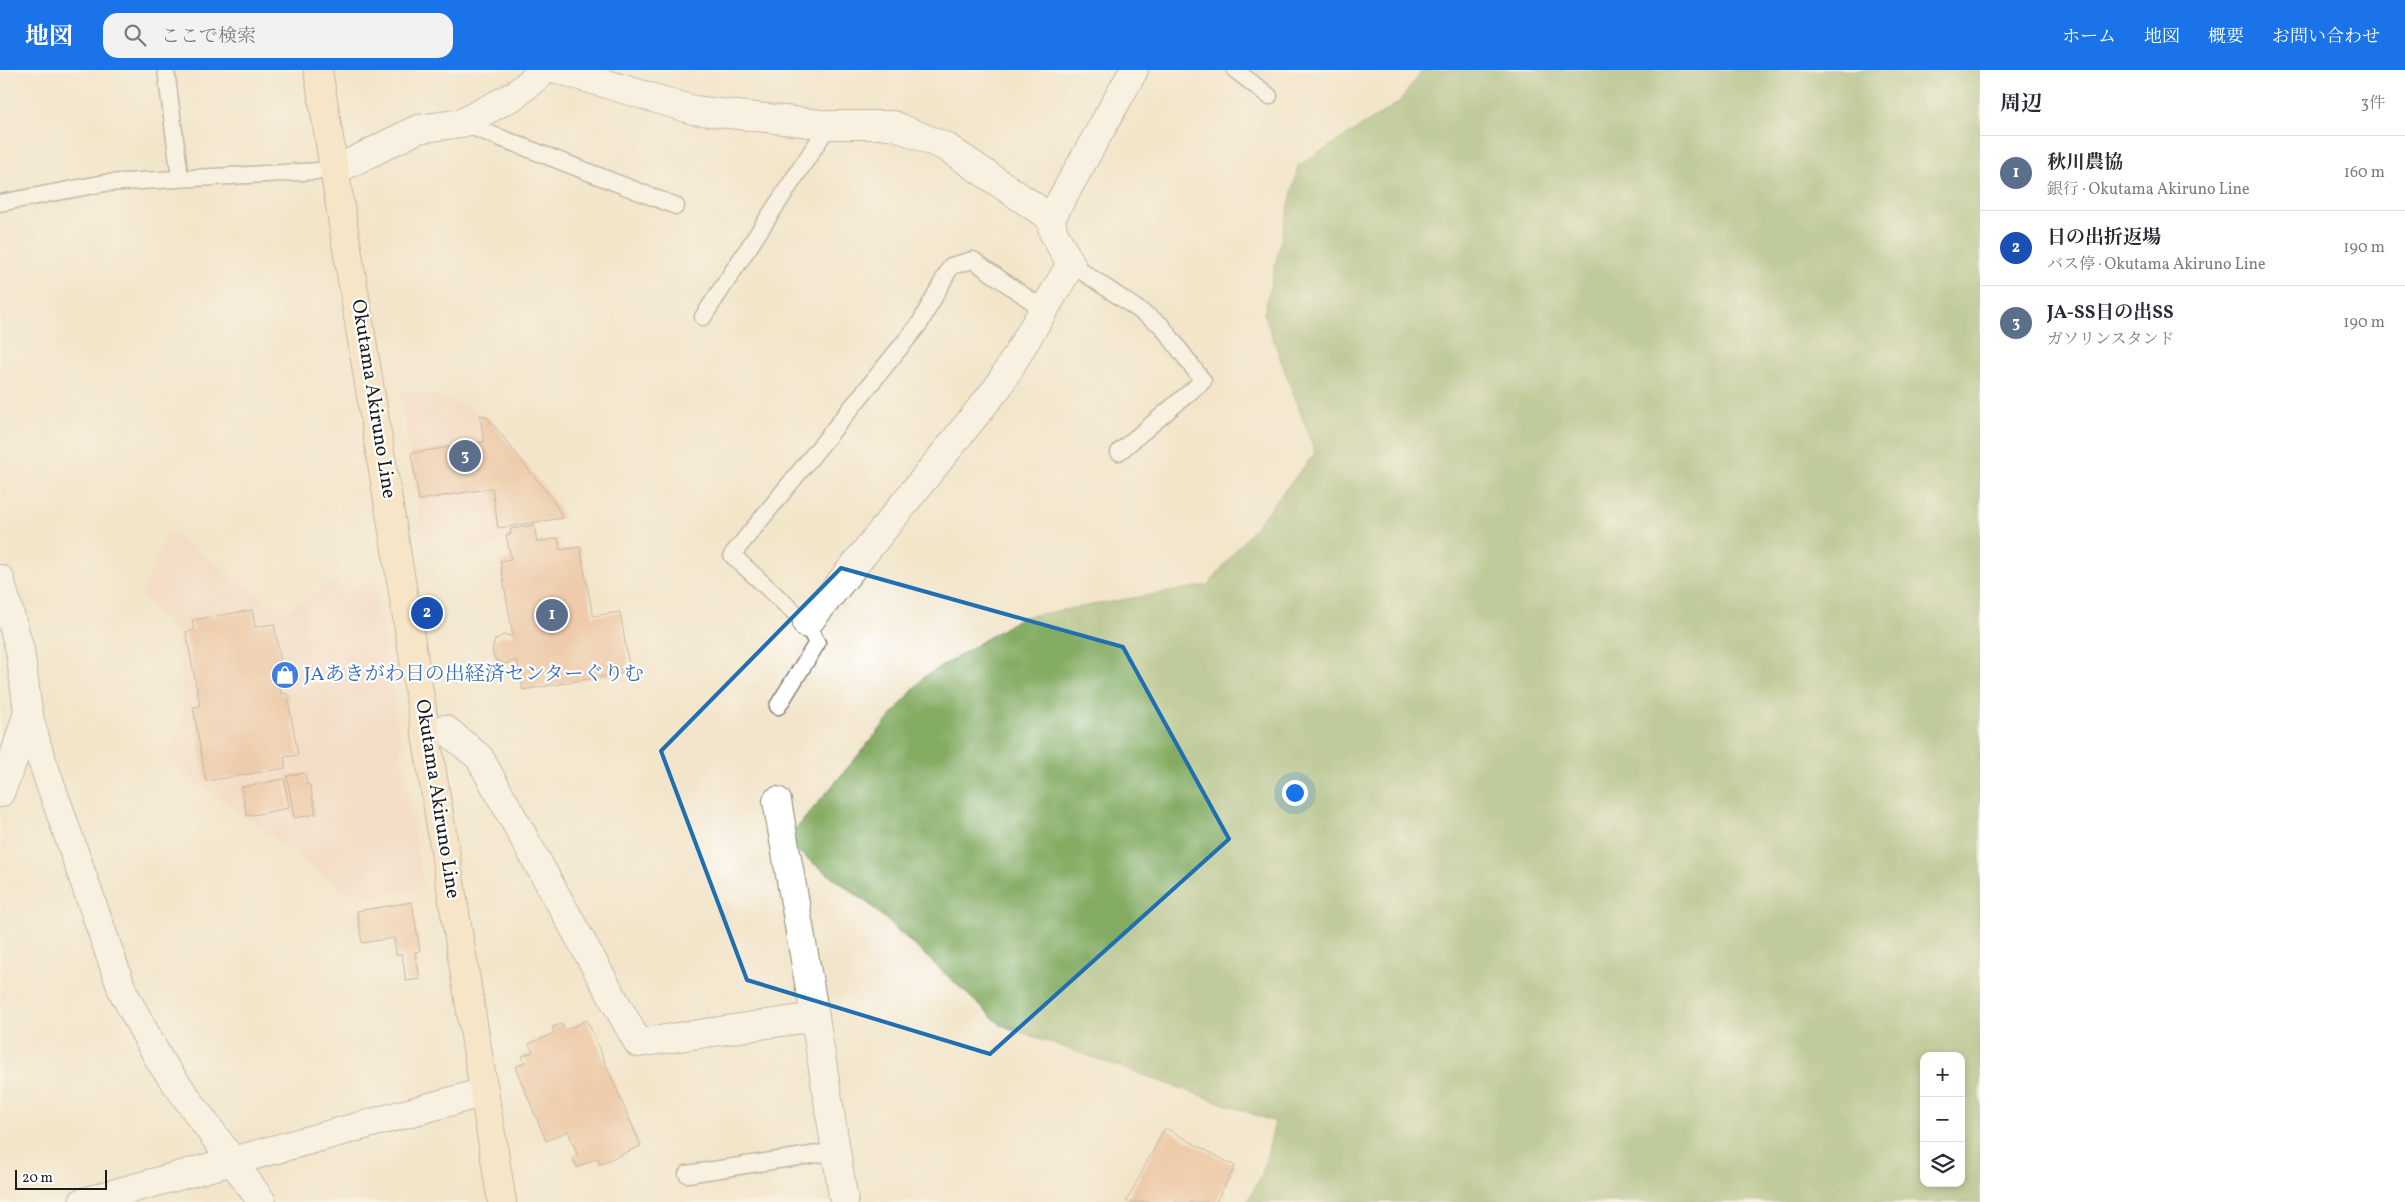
<!DOCTYPE html>
<html lang="ja">
<meta charset="utf-8">
<style>
:root{--surface:#fff;--page:#f2f2f3;--text:#2b2b33;--muted:#7c7c81;--line:#e1e1e2;--accent:#1a73e8}
body{margin:0;font-family:Vollkorn,"Noto Serif JP",serif;background:var(--page);color:var(--text)}
.controls{position:absolute;right:15px;bottom:15px;display:grid;overflow:hidden;border-radius:10px;box-shadow:0 2px 8px #0003}
.controls button{width:45px;height:45px;display:grid;place-items:center;padding:0;border:0;border-bottom:1px solid var(--line);background:var(--surface);color:var(--text);font:25px sans-serif}
.scale{position:absolute;left:15px;bottom:12px;width:92px;box-sizing:border-box;padding-left:5px;border:2px solid #1c1c1c;border-top:0;font-size:14px;line-height:18px;white-space:nowrap;color:#1c1c1c;-webkit-text-stroke:4px #fff;paint-order:stroke}
.you{position:absolute;left:1294px;top:722px;width:18px;height:18px;margin:-12px;border:4px solid #fff;border-radius:50%;background:#1a73e8;box-shadow:0 0 0 8px #1a73e833}
.badge{display:grid;place-items:center;width:32px;height:32px;border-radius:50%;background:var(--accent);color:#fff;font-size:16px;font-weight:700}
.pin{position:absolute;translate:-50% -50%;border:2px solid #fff;box-shadow:0 1px 5px #0006}
.list{margin:0;padding:0;list-style:none}
h2{display:flex;justify-content:space-between;align-items:center;height:65px;margin:0;padding:0 20px;font-size:21px}
h2 small{font-size:16px;font-weight:400;color:var(--muted)}
.list li{display:grid;grid-template-columns:32px 1fr auto;gap:15px;align-items:center;box-sizing:border-box;height:75px;padding:0 20px;border-top:1px solid var(--line)}
.list b{display:block;font-size:19px;white-space:nowrap}
.list p{margin:0;font-size:16px;white-space:nowrap;color:var(--muted)}
.list em{font-size:16px;font-style:normal;color:var(--muted)}
.icon{flex:none;width:28px;height:28px;fill:none;stroke:currentColor;stroke-width:2;stroke-linecap:round;stroke-linejoin:round}
.map{position:relative;flex:none;width:1980px;height:1132px;overflow:hidden}
header{display:flex;align-items:center;gap:30px;box-sizing:border-box;height:70px;padding:0 25px;background:var(--accent);color:#fff}
header strong{font-size:24px}
nav{display:flex;gap:28px;margin-inline-start:auto;font-size:18px}
.search{width:350px;height:45px;background:var(--page);display:flex;align-items:center;gap:12px;box-sizing:border-box;padding:0 18px;border-radius:15px;color:var(--muted);font-size:19px}
main{display:flex}
aside{flex:1;background:var(--surface)}
.map>svg:first-child{display:block}
</style>
<header>
<strong>地図</strong>
<div class="search"><svg class="icon" aria-label="search" viewBox="0 0 24 24"><circle cx="10" cy="10" r="6"/><path d="M15 15l6 6"/></svg>ここで検索</div>
<nav><a>ホーム</a><a>地図</a><a>概要</a><a>お問い合わせ</a></nav>
</header>
<main>
<div class="map">
<svg width="1980" height="1132" viewBox="0 0 1980 1132">
<rect width="100%" height="100%" fill="#fff"/>
<filter id="ink" filterUnits="userSpaceOnUse"><feTurbulence type="fractalNoise" baseFrequency=".02" numOctaves="2"/><feDisplacementMap in="SourceGraphic" scale="10" xChannelSelector="R" yChannelSelector="G"/><feConvolveMatrix kernelMatrix="1 2 1 2 8 2 1 2 1" color-interpolation-filters="sRGB"/></filter>
<filter id="wash" filterUnits="userSpaceOnUse"><feTurbulence type="fractalNoise" baseFrequency=".0096" numOctaves="4" result="noise"/><feDisplacementMap in="SourceGraphic" scale="20" xChannelSelector="R" yChannelSelector="G"/><feGaussianBlur stdDeviation="1.12" result="paint"/><feColorMatrix in="noise" values="0 0 0 0 0 0 0 0 0 0 0 0 0 0 0 0 0 1.4 0 .05"/><feComposite in="paint" operator="in"/></filter>
<g filter="url(#wash)">
<rect width="100%" height="100%" fill="#f2e5cb"/>
<!-- built -->
<path fill="#f5d3c2" d="M400,321L431,324L460,334L487,346L552,424L566,448L504,459L507,473L426,488Z
M168,459L282,542L336,510L345,521L374,506L423,818L352,830L277,770L167,691L183,646L178,564L141,525Z"/>
<!-- forest -->
<path fill="#84ac64" stroke="#506440" fill-rule="evenodd" d="M1423,0H1980V1132H1247L1262,1104L1275,1052L1001,955L870,835L785,772L924,607L1022,547L1208,515L1315,383L1264,244L1298,96L1398,33ZM1924,986H1961V1113H1924Z"/>
<g id="blocks">
<!-- building -->
<path fill="#e8ab83" d="M480,345L487,347L550,426L563,448L498,458L492,418L419,430L411,383L484,372Z
M534,455L537,472L558,468L560,480L580,477L593,546L620,542L630,602L523,620L517,590L504,594L495,589L492,580L495,570L503,565L513,566L500,491L511,489L506,465L511,464L510,459Z
M252,540L255,557L274,554L285,612L279,613L281,624L287,623L298,685L284,687L286,698L206,711L193,637L200,636L186,562L194,560L192,550Z
M305,703L307,715H310L316,744L294,748L287,706Z
M284,709L289,738L247,746L241,717Z
M412,832L420,881L415,882L420,909L406,911L402,884L396,885L394,868L362,873L357,841Z
M587,950L641,1076L600,1094L598,1088L577,1097L573,1088L578,1086L568,1061L546,1071L515,997L525,993L522,986L533,982L529,974L554,963L552,957L562,954L565,960Z
M1165,1058L1235,1096L1216,1132H1126Z"/>
</g>
</g>
<g filter="url(#ink)">
<use href="#blocks" fill-opacity="0" stroke="#878074" stroke-width="1"/>
<g fill="none" stroke-linecap="round" stroke-linejoin="round">
<defs>
<path id="service" d="M166,0L180,108
M1235,0L1269,26
M462,53L676,136
M0,133L105,113L336,100
M1071,194L1161,255L1203,311L1119,382
M703,247L829,55
M778,636L817,573L807,554L732,485L920,253L951,196L973,190L1043,239
M687,1104L837,1081"/>
<path id="minor" d="M560,0L693,40L829,55H893L946,77L1051,148
M336,100L418,59L462,53L515,25L545,0
M0,509L20,580L28,642L37,676L123,922L160,991L262,1132
M807,554L998,317L1071,194L1053,162L1051,148L1134,0
M427,662L445,659L479,687L638,973L815,947L844,1132
M0,723L13,690L28,642
M777,731L815,947
M83,1132L485,1022"/>
<path id="secondary" d="M318,0L502,1132"/>
</defs>
<!-- service casing -->
<use href="#service" stroke="#878074" stroke-width="19"/>
<!-- minor casing -->
<use href="#minor" stroke="#878074" stroke-width="30"/>
<!-- secondary casing -->
<use href="#secondary" stroke="#878074" stroke-width="30"/>
<!-- service -->
<use href="#service" stroke="#fff" stroke-width="16"/>
<!-- minor -->
<use href="#minor" stroke="#fff" stroke-width="28"/>
<!-- secondary -->
<use href="#secondary" stroke="#fde5c5" stroke-width="28"/>
</g>
</g>
<!-- marked area -->
<path d="M0 0H1980V1132H0ZM841,498L1123,577L1229,769L990,984L747,910L661,681Z" fill="#f2e5cb" fill-opacity=".55" fill-rule="evenodd"/>
<path fill="none" stroke="#1f6fb2" stroke-width="4" stroke-linejoin="round" d="M841,498L1123,577L1229,769L990,984L747,910L661,681Z"/>
<!-- icons -->
<defs>
<symbol id="shop-disc" viewBox="-11 -11 22 22"><circle r="9.5" fill="#3f7fe0" stroke="#fff"/><path d="M-5-2.5h2.3a2.7 3.5 0 0 1 5.4 0H5L5.5 6h-11ZM-1.5-2.5h3a1.5 2.3 0 0 0-3 0Z" fill="#fff"/></symbol>
</defs>
<g fill-rule="evenodd">
<use href="#shop-disc" x="269" y="589" width="32" height="32"/>
</g>
<g text-anchor="middle" dominant-baseline="central" stroke-width="4.5" stroke-linejoin="round" paint-order="stroke">
<!-- street labels -->
<g font-size="20" fill="#1c1c1c" stroke="#fff">
<text transform="translate(373 329) rotate(81)">Okutama Akiruno Line</text>
<text transform="translate(437 729) rotate(81)">Okutama Akiruno Line</text>
</g>
<!-- shop labels -->
<g font-size="20" fill="#366cbe" stroke="#fff" text-anchor="start">
<text x="304" y="605">JAあきがわ日の出経済センターぐりむ</text>
</g>
</g>
</svg>
<div class="controls">
<button>+</button>
<button>−</button>
<button><svg class="icon" aria-label="layers" viewBox="0 0 24 24"><path d="M12 4l9 5-9 5-9-5zM3 14l9 5 9-5"/></svg></button>
</div>
<div class="scale">20 m</div>
<div class="you"></div>
<div class="pin badge" style="left:552px;top:545px;background:#5c6f8a">1</div>
<div class="pin badge" style="left:427px;top:543px;background:#1a4fb4">2</div>
<div class="pin badge" style="left:465px;top:386px;background:#5c6f8a">3</div>
</div>
<aside>
<h2>周辺<small>3件</small></h2>
<ul class="list">
<li><span class="badge" style="background:#5c6f8a">1</span><div><b>秋川農協</b><p>銀行 · Okutama Akiruno Line</p></div><em>160 m</em></li>
<li><span class="badge" style="background:#1a4fb4">2</span><div><b>日の出折返場</b><p>バス停 · Okutama Akiruno Line</p></div><em>190 m</em></li>
<li><span class="badge" style="background:#5c6f8a">3</span><div><b>JA-SS日の出SS</b><p>ガソリンスタンド</p></div><em>190 m</em></li>
</ul>
</aside>
</main>
